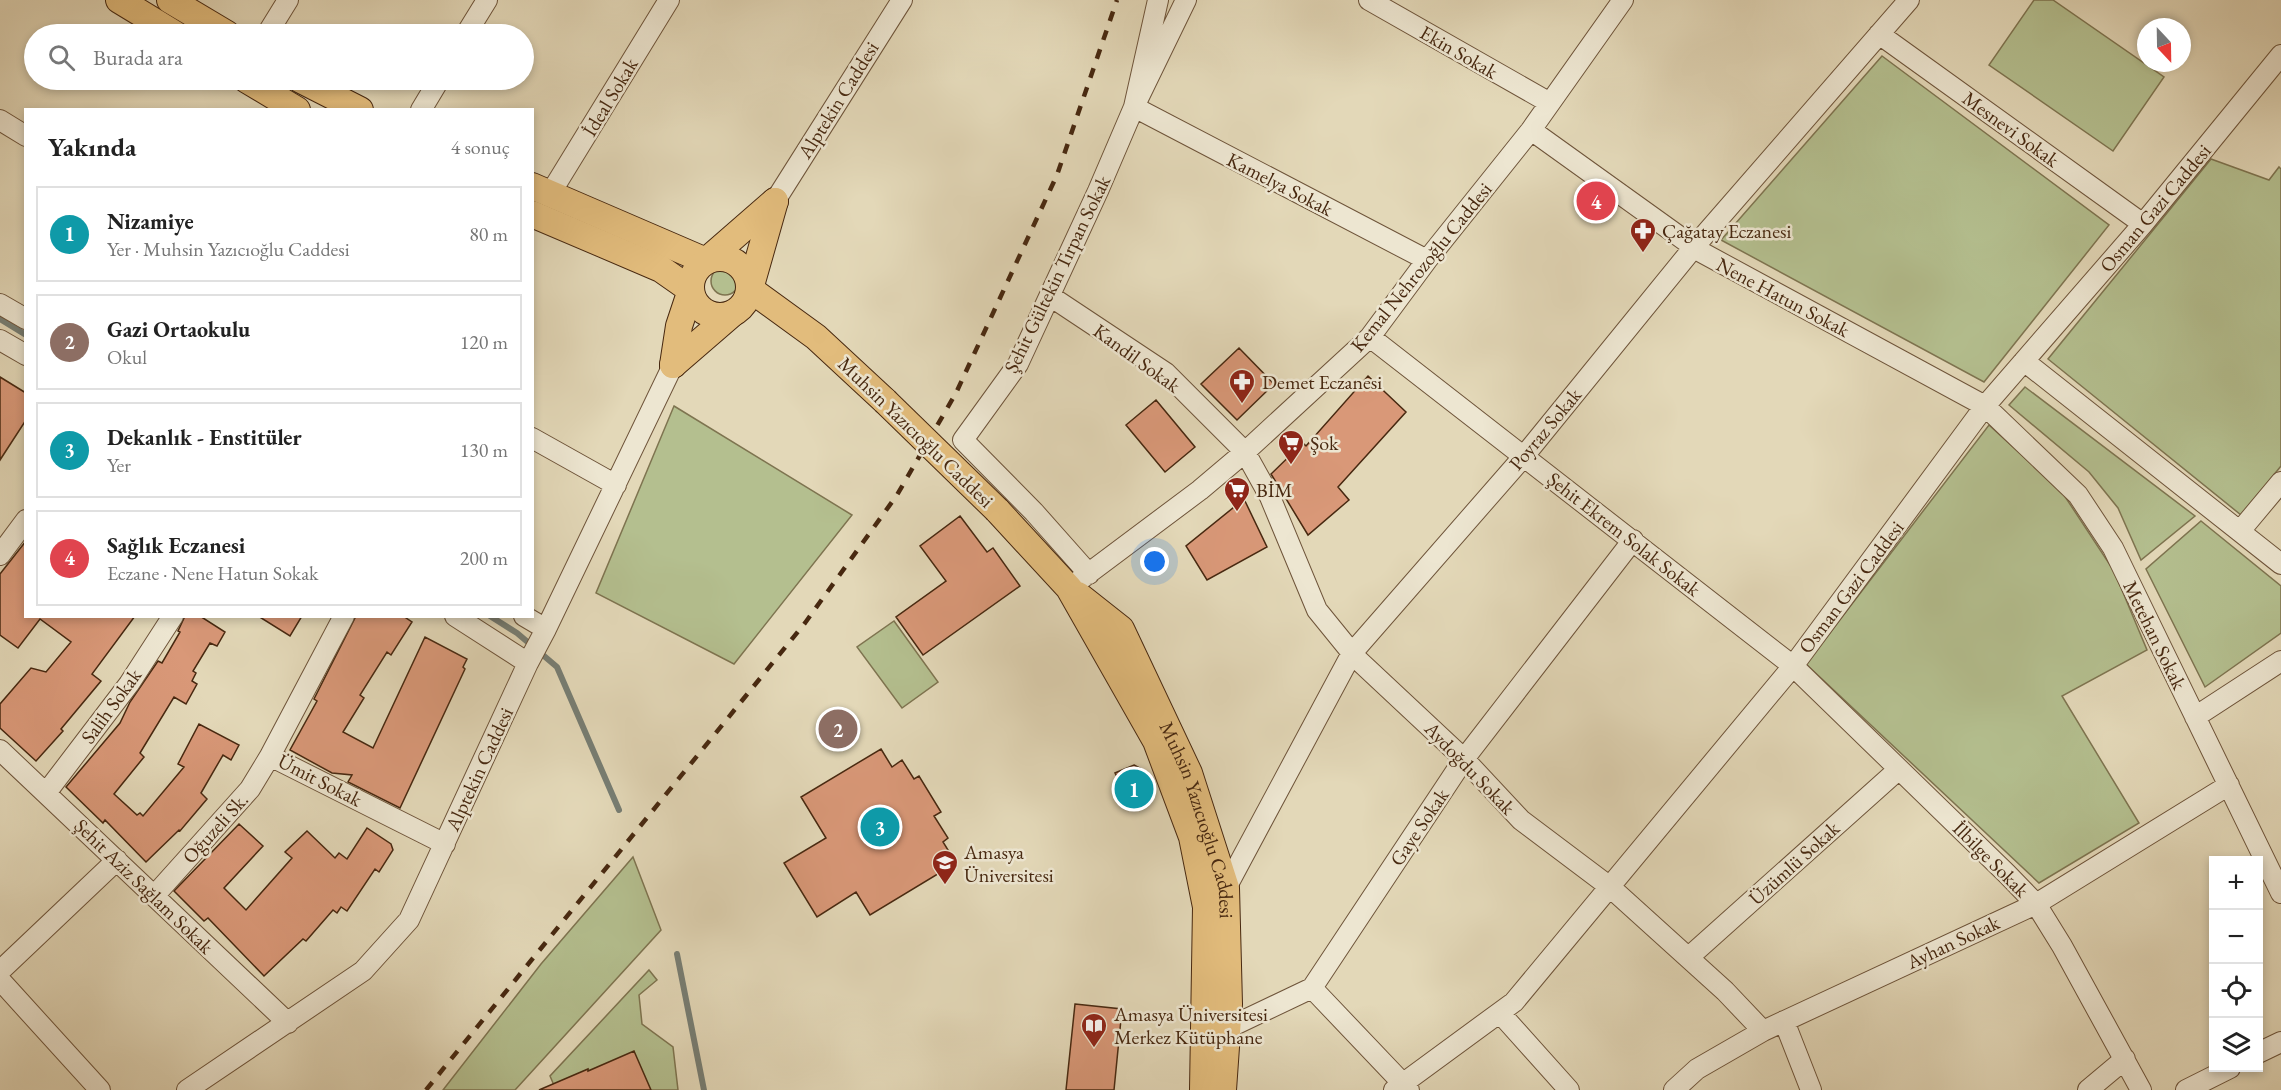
<!DOCTYPE html>
<html lang="tr">
<meta charset="utf-8">
<style>
:root{--surface:#fff;--page:#f6f6f6;--text:#222;--muted:#767676;--line:#e0e0e0;--accent:#1a73e8}
body{margin:0;font-family:"EB Garamond",serif;background:var(--page);color:var(--text)}
.controls{position:absolute;right:18px;bottom:18px;display:grid;overflow:hidden;border-radius:0px;box-shadow:0 3px 9px #0003}
.controls button{width:54px;height:54px;display:grid;place-items:center;padding:0;border:0;border-bottom:2px solid var(--line);background:var(--surface);color:var(--text);font:30px sans-serif}
.compass{position:absolute;left:2137px;top:18px;width:54px;height:54px;border-radius:50%;background:var(--surface);box-shadow:0 3px 9px #0003;rotate:158deg}
.you{position:absolute;left:1155px;top:562px;width:21px;height:21px;margin:-15px;border:4px solid #fff;border-radius:50%;background:#1a73e8;box-shadow:0 0 0 9px #1a73e833}
.badge{display:grid;place-items:center;width:39px;height:39px;border-radius:50%;background:var(--accent);color:#fff;font-size:20px;font-weight:700}
.pin{position:absolute;translate:-50% -50%;border:3px solid #fff;box-shadow:0 2px 6px #0006}
.list{margin:0;padding:0;list-style:none}
h2{display:flex;justify-content:space-between;align-items:center;height:78px;margin:0;padding:0 24px;font-size:26px}
h2 small{font-size:20px;font-weight:400;color:var(--muted)}
.list li{display:grid;grid-template-columns:39px 1fr auto;gap:18px;align-items:center;box-sizing:border-box;height:96px;margin:0 12px 12px;padding:0 12px;border:2px solid var(--line);border-radius:0px}
.list b{display:block;font-size:22px;white-space:nowrap}
.list p{margin:0;font-size:20px;white-space:nowrap;color:var(--muted)}
.list em{font-size:20px;font-style:normal;color:var(--muted)}
.icon{flex:none;width:33px;height:33px;fill:none;stroke:currentColor;stroke-width:2;stroke-linecap:round;stroke-linejoin:round}
.map{position:relative;flex:none;width:2281px;height:1090px;overflow:hidden}
.search{position:absolute;background:var(--surface);box-shadow:0 3px 9px #0003;left:24px;top:24px;width:510px;height:66px;display:flex;align-items:center;gap:15px;box-sizing:border-box;padding:0 21px;border-radius:33px;color:var(--muted);font-size:22px}
.panel{position:absolute;background:var(--surface);box-shadow:0 3px 9px #0003;left:24px;top:108px;width:510px;height:510px;border-radius:0px}
.map>svg:first-child{display:block}
</style>
<div class="map">
<svg width="2281" height="1090" viewBox="0 0 2281 1090">
<rect width="100%" height="100%" fill="#e3d8b8"/>
<filter id="stains"><feTurbulence type="fractalNoise" baseFrequency=".00333" numOctaves="4"/><feColorMatrix values="0 0 0 0 .2 0 0 0 0 .09 0 0 0 0 .02 0 0 0 .5 -.17"/></filter>
<radialGradient id="worn" r=".72"><stop offset=".6" stop-color="#630" stop-opacity="0"/><stop offset="1" stop-color="#630" stop-opacity=".3"/></radialGradient>
<!-- green -->
<path fill="#b4bf8f" stroke="#7e7450" stroke-width="1.5" d="M2034,0H2053L2164,77L2113,151L1989,65Z
M1882,56L2109,225L1984,382L1721,240Z
M2211,159L2269,180L2279,167L2281,169V466L2241,515L2048,359Z
M711 281a14 14 0 1 1 28 0a14 14 0 1 1-28 0Z
M2025,387L2195,516L2141,560L2118,508L2089,472L2009,405Z
M674,406L852,515L734,664L596,593Z
M1989,425L2062,492L2114,571L2147,650L2062,696L2139,823L2039,883L1806,664Z
M2201,521L2281,586V633L2205,687L2146,569Z
M894,621L938,682L902,708L857,647Z
M633,857L661,930L515,1090H443L541,964Z
M649,970L657,980L639,995L642,1024L673,1047L678,1090H556L550,1076Z"/>
<g fill="none" stroke-linecap="round" stroke-linejoin="round">
<!-- stream -->
<path stroke="#777e74" stroke-width="6" d="M0,319L26,335
M490,616L517,633L557,667L619,810
M677,954L704,1090"/>
</g>
<!-- building -->
<path fill="#d99878" stroke="#472810" stroke-width="1.5" d="M1239,348L1274,384L1237,420L1201,384Z
M1368,376L1406,412L1338,487L1349,500L1308,535L1271,474L1303,443L1306,446Z
M0,377L26,393V420L0,460Z
M1156,400L1195,447L1165,472L1126,425Z
M1244,499L1267,547L1207,580L1186,546Z
M960,516L987,552L993,548L1020,586L923,655L896,617L946,581L920,546Z
M26,541V616H135L92,674L101,681L61,729L63,731L36,761L0,728V704L31,668L46,672L71,642L40,619L18,648L0,635V574Z
M185,616H200L225,632L217,646L210,643L193,671L196,673L192,681L197,684L186,704L174,697L140,753L144,757L114,794L137,815L140,813L143,816L184,767L178,764L199,724L239,745L231,760L223,755L201,793L207,799L180,831L179,830L146,862L105,820L103,823L66,787L120,723L130,702L158,661L162,663L180,632L178,631Z
M258,616H302L290,636Z
M356,616H403L412,622L391,655L387,652L360,695L364,698L343,732L373,748L425,637L467,659L463,667L465,669L400,808L348,782L352,775L332,773L290,750L317,701L314,699Z
M881,749L892,767L902,760L914,779L919,776L941,812L934,816L948,838L943,842L956,863L870,915L856,892L817,917L784,863L826,838L801,797Z
M1134,765L1147,772L1153,783V792L1151,799L1146,804L1133,810L1127,796L1120,799L1114,785L1120,783L1115,773Z
M239,824L263,846L224,888L246,910L292,858L285,852L307,831L335,858L339,853L347,859L367,828L391,844L393,850L379,872L375,869L347,911L341,907L337,913L333,910L306,941L303,939L264,976L208,918L204,921L174,891Z
M1075,1004L1122,1009L1114,1090H1066Z
M634,1051L651,1090H539L588,1069V1071Z"/>
<g fill="none" stroke-linecap="round" stroke-linejoin="round">
<defs>
<path id="minor" d="M1158,0L1134,107L1427,260
M1369,0L1550,103
M267,34L288,0
M466,34L487,0
M1879,34L2143,224
M421,110L439,80
M0,120L26,136
M1531,130L1701,252L1985,406L2078,495L2113,548L2281,893
M550,194L669,0
M775,201L902,0
M1050,296L1166,373L1245,452L1270,497L1317,610L1356,658L1464,759L1521,820L1610,887L1725,991L1763,1031
M0,304L26,319
M1370,337L1793,666L2007,874L2036,904L2062,946L2141,1090
M0,340L26,355
M2024,361L2281,564
M532,438L616,485
M2240,531L2281,482
M0,555L26,520
M1089,574L1034,512L963,440L1018,364L1098,191L1134,107L1186,0
M1069,588L1200,490L1245,452L1370,337L1427,260L1531,130L1623,0
M344,616L270,756L445,844
M455,616L528,663
M524,616L546,629
M2195,717L2281,661
M0,750L288,1023
M46,793L129,684L173,616
M1226,888L1352,653L1524,456L1694,247L1909,0
M154,896L250,789L270,756
M1689,957L1899,769
M0,971L117,860
M0,980L100,1090
M1312,988L1409,1090
M1500,1013L1569,1090
M1784,1021L1811,1090
M1228,1028L1312,988L1464,759L1633,540
M2258,1053L2281,1042
M187,1090L363,971L409,920L528,663L546,629L673,365
M1394,1090L1514,1002L1793,666L1985,406L2143,224L2281,55
M1674,1090L1697,1069L1763,1031L2036,904L2229,785
M2088,1090L2125,1059
M2186,1090L2230,1068"/>
<g id="major">
<path d="M119,0L175,34"/>
<path d="M170,0L227,34"/>
<path d="M247,80L297,110"/>
<path d="M301,80L360,110"/>
<path d="M532,186L706,261L775,201"/>
<path d="M775,201L750,289L816,337L885,401"/>
<path d="M532,214L661,269L691,290L679,326L673,365"/>
<circle cx="720" cy="287" r="29"/>
<path d="M673,365L732,314"/>
<path d="M997,510L1069,588L1156,741L1192,837L1206,907L1203,1090"/>
<path id="s1" d="M1078,595L1121,629L1189,773L1226,888L1229,1004L1223,1090"/>
</g>
</defs>
<!-- minor casing -->
<use href="#minor" stroke="#6e543a" stroke-width="22"/>
<!-- major casing -->
<use href="#major" stroke="#472810" stroke-width="28"/>
<!-- minor -->
<use href="#minor" stroke="#ede6d1" stroke-width="20"/>
<!-- major -->
<use href="#major" stroke="#e2bc7c" stroke-width="26"/>
<!-- rail -->
<path stroke="#472810" stroke-width="4.5" stroke-dasharray="10 10" stroke-linecap="butt" d="M426,1090L805,623L897,495L956,393L1057,175L1117,0"/>
<defs>
<path id="major-bridge" d="M885,401L997,510"/>
</defs>
<!-- major-bridge casing -->
<use href="#major-bridge" stroke="#472810" stroke-width="28" stroke-linecap="butt"/>
<!-- major-bridge -->
<use href="#major-bridge" stroke="#e2bc7c" stroke-width="26"/>
</g>
<!-- icons -->
<defs>
<symbol id="pharmacy-pin" viewBox="-11 -11 22 30"><path d="M0 17L-7.5 6A9.5 9.5 0 1 1 7.5 6Z" fill="#8f2418" stroke="#ede6d1"/><path d="M-2-6h4v4h4v4h-4v4h-4v-4h-4v-4h4Z" fill="#fff"/></symbol>
<symbol id="supermarket-pin" viewBox="-11 -11 22 30"><path d="M0 17L-7.5 6A9.5 9.5 0 1 1 7.5 6Z" fill="#8f2418" stroke="#ede6d1"/><path d="M-6-5.5h2.5l.6 2H6L4.5 2H-2.5L-4.4-4H-6ZM-1.5 3.2a1.3 1.3 0 1 0 .1 0ZM3 3.2a1.3 1.3 0 1 0 .1 0Z" fill="#fff"/></symbol>
<symbol id="university-pin" viewBox="-11 -11 22 30"><path d="M0 17L-7.5 6A9.5 9.5 0 1 1 7.5 6Z" fill="#8f2418" stroke="#ede6d1"/><path d="M0-5L7-2L0 1L-7-2ZM-4 1L0 2.5L4 1V4Q0 6-4 4Z" fill="#fff"/></symbol>
<symbol id="library-pin" viewBox="-11 -11 22 30"><path d="M0 17L-7.5 6A9.5 9.5 0 1 1 7.5 6Z" fill="#8f2418" stroke="#ede6d1"/><path d="M-6-4Q-3-5.5-.7-3.5V5Q-3 3-6 4ZM6-4Q3-5.5 .7-3.5V5Q3 3 6 4Z" fill="#fff"/></symbol>
</defs>
<g fill-rule="evenodd">
<use href="#pharmacy-pin" x="1628" y="216" width="30" height="40"/>
<use href="#pharmacy-pin" x="1227" y="367" width="30" height="40"/>
<use href="#supermarket-pin" x="1276" y="428" width="30" height="40"/>
<use href="#supermarket-pin" x="1222" y="475" width="30" height="40"/>
<use href="#university-pin" x="930" y="848" width="30" height="40"/>
<use href="#library-pin" x="1079" y="1011" width="30" height="40"/>
</g>
<g text-anchor="middle" dominant-baseline="central" stroke-width="5" stroke-linejoin="round" paint-order="stroke">
<!-- street labels -->
<g font-size="20" fill="#472810" stroke="#ede6d1">
<text transform="translate(1459 52) rotate(30)">Ekin Sokak</text>
<text transform="translate(610 97) rotate(-59)">İdeal Sokak</text>
<text transform="translate(838 100) rotate(-58)">Alptekin Caddesi</text>
<text transform="translate(2011 129) rotate(36)">Mesnevi Sokak</text>
<text transform="translate(1280 184) rotate(27)">Kamelya Sokak</text>
<text transform="translate(2155 208) rotate(-50)">Osman Gazi Caddesi</text>
<text transform="translate(1421 267) rotate(-51)">Kemal Nehrozoğlu Caddesi</text>
<text transform="translate(1057 274) rotate(-64)">Şehit Gültekin Tırpan Sokak</text>
<text transform="translate(1783 297) rotate(28)">Nene Hatun Sokak</text>
<text transform="translate(1137 358) rotate(36)">Kandil Sokak</text>
<text transform="translate(1545 429) rotate(-50)">Poyraz Sokak</text>
<text transform="translate(916 432) rotate(44)">Muhsin Yazıcıoğlu Caddesi</text>
<text transform="translate(1624 534) rotate(38)">Şehit Ekrem Solak Sokak</text>
<text transform="translate(1851 587) rotate(-53)">Osman Gazi Caddesi</text>
<text transform="translate(2155 635) rotate(64)">Metehan Sokak</text>
<text transform="translate(111 706) rotate(-54)">Salih Sokak</text>
<text transform="translate(1470 768) rotate(46)">Aydoğdu Sokak</text>
<text transform="translate(479 769) rotate(-65)">Alptekin Caddesi</text>
<text transform="translate(320 780) rotate(27)">Ümit Sokak</text>
<text stroke="none"><textPath href="#s1" startOffset="262">Muhsin Yazıcıoğlu Caddesi</textPath></text>
<text transform="translate(1419 827) rotate(-56)">Gaye Sokak</text>
<text transform="translate(215 828) rotate(-48)">Oğuzeli Sk.</text>
<text transform="translate(1991 859) rotate(45)">İlbilge Sokak</text>
<text transform="translate(1794 863) rotate(-42)">Üzümlü Sokak</text>
<text transform="translate(144 886) rotate(44)">Şehit Aziz Sağlam Sokak</text>
<text transform="translate(1953 942) rotate(-25)">Ayhan Sokak</text>
</g>
<!-- poi labels -->
<g font-size="20" fill="#472810" stroke="#ede6d1" text-anchor="start">
<text x="1662" y="231">Çağatay Eczanesi</text>
<text x="1262" y="382">Demet Eczanesi</text>
<text x="1310" y="443">Şok</text>
<text x="1256" y="490">BİM</text>
<text x="964" y="852">Amasya<tspan x="964" dy="23">Üniversitesi</tspan></text>
<text x="1114" y="1014">Amasya Üniversitesi<tspan x="1114" dy="23">Merkez Kütüphane</tspan></text>
</g>
</g>
<rect width="100%" height="100%" filter="url(#stains)"/>
<rect width="100%" height="100%" fill="url(#worn)"/>
</svg>
<div class="controls">
<button>+</button>
<button>−</button>
<button><svg class="icon" aria-label="locate" viewBox="0 0 24 24"><circle cx="12" cy="12" r="6"/><path d="M12 2v4M12 18v4M2 12h4M18 12h4"/></svg></button>
<button><svg class="icon" aria-label="layers" viewBox="0 0 24 24"><path d="M12 4l9 5-9 5-9-5zM3 14l9 5 9-5"/></svg></button>
</div>
<svg class="compass" viewBox="-18 -18 36 36"><path d="M0-13l5 13h-10z" fill="#e53935"/><path d="M0 13l5-13h-10z" fill="#767676"/></svg>
<div class="you"></div>
<div class="pin badge" style="left:1134px;top:789px;background:#0f9aa8">1</div>
<div class="pin badge" style="left:838px;top:729px;background:#8d6e63">2</div>
<div class="pin badge" style="left:880px;top:827px;background:#0f9aa8">3</div>
<div class="pin badge" style="left:1596px;top:201px;background:#e0444e">4</div>
<div class="search"><svg class="icon" aria-label="search" viewBox="0 0 24 24"><circle cx="10" cy="10" r="6"/><path d="M15 15l6 6"/></svg>Burada ara</div>
<section class="panel">
<h2>Yakında<small>4 sonuç</small></h2>
<ul class="list">
<li><span class="badge" style="background:#0f9aa8">1</span><div><b>Nizamiye</b><p>Yer · Muhsin Yazıcıoğlu Caddesi</p></div><em>80 m</em></li>
<li><span class="badge" style="background:#8d6e63">2</span><div><b>Gazi Ortaokulu</b><p>Okul</p></div><em>120 m</em></li>
<li><span class="badge" style="background:#0f9aa8">3</span><div><b>Dekanlık - Enstitüler</b><p>Yer</p></div><em>130 m</em></li>
<li><span class="badge" style="background:#e0444e">4</span><div><b>Sağlık Eczanesi</b><p>Eczane · Nene Hatun Sokak</p></div><em>200 m</em></li>
</ul>
</section>
</div>
